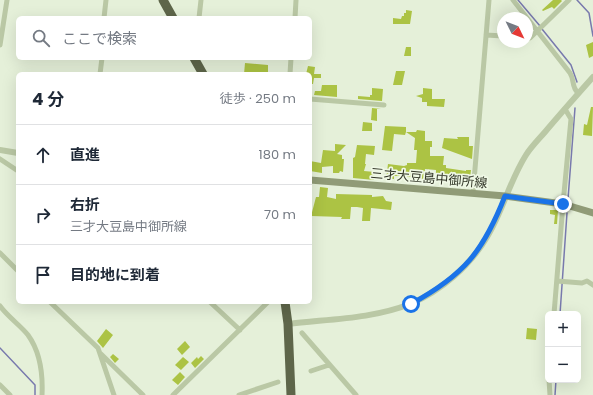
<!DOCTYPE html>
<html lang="ja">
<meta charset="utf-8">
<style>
:root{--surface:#fff;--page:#f2f2f3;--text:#1f2937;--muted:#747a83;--line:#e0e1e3}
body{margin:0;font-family:Poppins,"Noto Sans JP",sans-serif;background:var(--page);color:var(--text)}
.controls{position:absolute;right:12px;bottom:12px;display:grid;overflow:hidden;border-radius:6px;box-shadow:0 4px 16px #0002}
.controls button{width:36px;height:36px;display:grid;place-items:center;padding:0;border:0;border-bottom:1px solid var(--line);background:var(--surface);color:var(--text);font:20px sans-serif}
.compass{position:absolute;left:497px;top:12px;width:36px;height:36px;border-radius:50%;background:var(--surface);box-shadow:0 4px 16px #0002;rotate:133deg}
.stop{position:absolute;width:12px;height:12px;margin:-9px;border:3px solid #1a73e8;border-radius:50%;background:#fff}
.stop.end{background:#1a73e8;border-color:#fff;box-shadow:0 1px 4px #0008}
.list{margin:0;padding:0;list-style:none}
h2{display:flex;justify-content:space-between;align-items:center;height:52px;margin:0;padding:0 16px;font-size:17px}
h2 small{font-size:13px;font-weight:400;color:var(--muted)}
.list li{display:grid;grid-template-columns:26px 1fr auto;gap:12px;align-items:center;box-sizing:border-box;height:60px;padding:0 16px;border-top:1px solid var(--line)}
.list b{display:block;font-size:15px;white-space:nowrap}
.list p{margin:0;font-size:13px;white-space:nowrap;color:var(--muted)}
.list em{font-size:13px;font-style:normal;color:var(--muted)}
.icon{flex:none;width:22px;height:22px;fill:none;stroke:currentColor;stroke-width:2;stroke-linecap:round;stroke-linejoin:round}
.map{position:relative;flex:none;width:593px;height:395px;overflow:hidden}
.search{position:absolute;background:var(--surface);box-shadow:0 4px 16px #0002;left:16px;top:16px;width:296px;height:44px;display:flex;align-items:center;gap:10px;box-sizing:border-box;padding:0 14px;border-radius:6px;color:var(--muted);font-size:15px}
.panel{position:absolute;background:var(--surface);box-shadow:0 4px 16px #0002;left:16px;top:72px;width:296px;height:232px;border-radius:6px}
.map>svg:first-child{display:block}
</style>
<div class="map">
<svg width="593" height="395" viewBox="0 0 593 395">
<rect width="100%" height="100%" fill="#e5f0d9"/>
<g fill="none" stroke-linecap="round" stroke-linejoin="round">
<!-- stream -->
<path stroke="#7879ad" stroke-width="1.5" d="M518,0L540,26
M577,0L589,13L593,36
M542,29L571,65L577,82
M568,199L575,108
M560,314L567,213
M0,348L35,385V395
M555,395L556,380"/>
</g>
<!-- building -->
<path fill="#acc344" d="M553,0H561L562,1L554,9L552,7L543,11L542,10Z
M406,10L412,11L410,24H393V18L401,19L402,16H404V13H406Z
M593,42V56L589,58L586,45Z
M406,47H411V56H404Z
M245,63L268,65V74H244Z
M308,66L315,67L314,74H321V78H314L313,84H310V74H306Z
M396,71H405L402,85H393Z
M322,85H337V97L314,95L315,91H321Z
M372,88L383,89L382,101L358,99V96L370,97V95H372Z
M423,88L432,89V99H445L444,107L427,106V102H422V98L416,96L423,94Z
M591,107H593L592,136L583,135L584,124L587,125Z
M372,108L381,109H377V121L371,120Z
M363,122L372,123V131H362Z
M385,126L406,127V132H416L417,130L425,131V141H432V147H430V156H444L443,165H446V168L466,171V170H471L470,178L438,176L436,174V170L425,169L424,179H413L412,177L401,176H394V179H386L388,164L404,166L407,165V163H416L417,150H414L415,138L406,132L405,135L394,134L392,151L382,150Z
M457,137H469V146H473L472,159L442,148L444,138L458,139Z
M335,144L346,145L337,154L342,155V159H344L343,172L340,171L339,173H333V166L322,167V173L310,171V161L321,163L323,150L335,151Z
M357,145L375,146L374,155L366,154L365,164H366L364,171L375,172L374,180L353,178V158L355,157Z
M320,187L328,188L327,197L336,199V194L372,195V197L383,196L386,201L392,202L391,210L371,208L370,221H362L363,208L357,207H351L350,219H341L342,217L311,216L316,197H319Z
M550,210H558L557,224H554L555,215L550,214Z
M527,328L537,329L536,340L526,339Z
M106,329L113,335L103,348L97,341Z
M185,341L190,347L182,355L177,349Z
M113,354L119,359L115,363L110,357Z
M201,356L204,359L195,368L191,363L197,357L198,359Z
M183,357L189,362L181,370L175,365Z
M180,372L185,377L178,385L172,380Z"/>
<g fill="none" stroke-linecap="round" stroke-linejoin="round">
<!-- minor -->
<path stroke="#bac8a5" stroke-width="5" d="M513,0L570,73C575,81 571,86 578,93
M104,18L106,0
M199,18L201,0
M295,18L296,0
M486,35L503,36
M527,38H530L569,0
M0,45L7,0
M100,74L102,58
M290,74L291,58
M310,99L384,105
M0,159L18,171
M473,193L489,0
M0,253L18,271
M557,281L582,283L587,281L593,285
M50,302L98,348L114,395
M210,302L240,330
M0,306C8,317 20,325 28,335C41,353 43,374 42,395
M554,314L563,204L571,119L565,109
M302,333L356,395
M101,354L143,395
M311,371L329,365
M549,380L550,395
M0,385L10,395
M173,395L268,302
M239,395L278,382"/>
<!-- tertiary -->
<path stroke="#bac8a5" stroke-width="6" d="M0,150L18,153
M288,324C329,319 372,319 410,304C441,291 470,266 487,237C503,211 509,182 526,155C531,147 539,139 545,132C561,113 577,95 593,77"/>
<!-- secondary -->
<path stroke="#909b77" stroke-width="7" d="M310,180L505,196L563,204L593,213"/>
<!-- trunk -->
<path stroke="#5e664a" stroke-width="9" d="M163,0L173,18
M194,58L203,74
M285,302L288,324L291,395"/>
</g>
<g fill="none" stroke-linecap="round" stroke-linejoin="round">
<!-- route -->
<path stroke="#1a73e8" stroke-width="5" d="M411,304C464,275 483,252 505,196L563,204"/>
</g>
<g text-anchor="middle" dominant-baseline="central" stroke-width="3.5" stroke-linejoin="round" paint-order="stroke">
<!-- street labels -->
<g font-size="13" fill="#303426" stroke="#eff8e5">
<text transform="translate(429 178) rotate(5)">三才大豆島中御所線</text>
</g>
</g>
</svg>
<div class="controls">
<button>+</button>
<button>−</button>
</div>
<svg class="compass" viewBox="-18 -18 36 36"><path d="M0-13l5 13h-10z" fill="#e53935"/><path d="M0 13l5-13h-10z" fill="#747a83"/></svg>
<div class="stop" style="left:411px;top:304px"></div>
<div class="stop end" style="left:563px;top:204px"></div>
<div class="search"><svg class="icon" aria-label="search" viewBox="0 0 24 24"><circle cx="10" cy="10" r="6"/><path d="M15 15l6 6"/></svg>ここで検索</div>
<section class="panel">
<h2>4 分<small>徒歩 · 250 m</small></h2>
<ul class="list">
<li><svg class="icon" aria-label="ahead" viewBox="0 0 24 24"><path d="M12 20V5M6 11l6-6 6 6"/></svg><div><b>直進</b></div><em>180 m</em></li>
<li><svg class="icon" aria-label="right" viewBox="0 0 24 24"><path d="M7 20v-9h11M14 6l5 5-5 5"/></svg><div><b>右折</b><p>三才大豆島中御所線</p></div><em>70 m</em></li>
<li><svg class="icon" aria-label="arrive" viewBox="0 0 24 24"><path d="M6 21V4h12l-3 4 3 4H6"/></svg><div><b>目的地に到着</b></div></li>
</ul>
</section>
</div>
